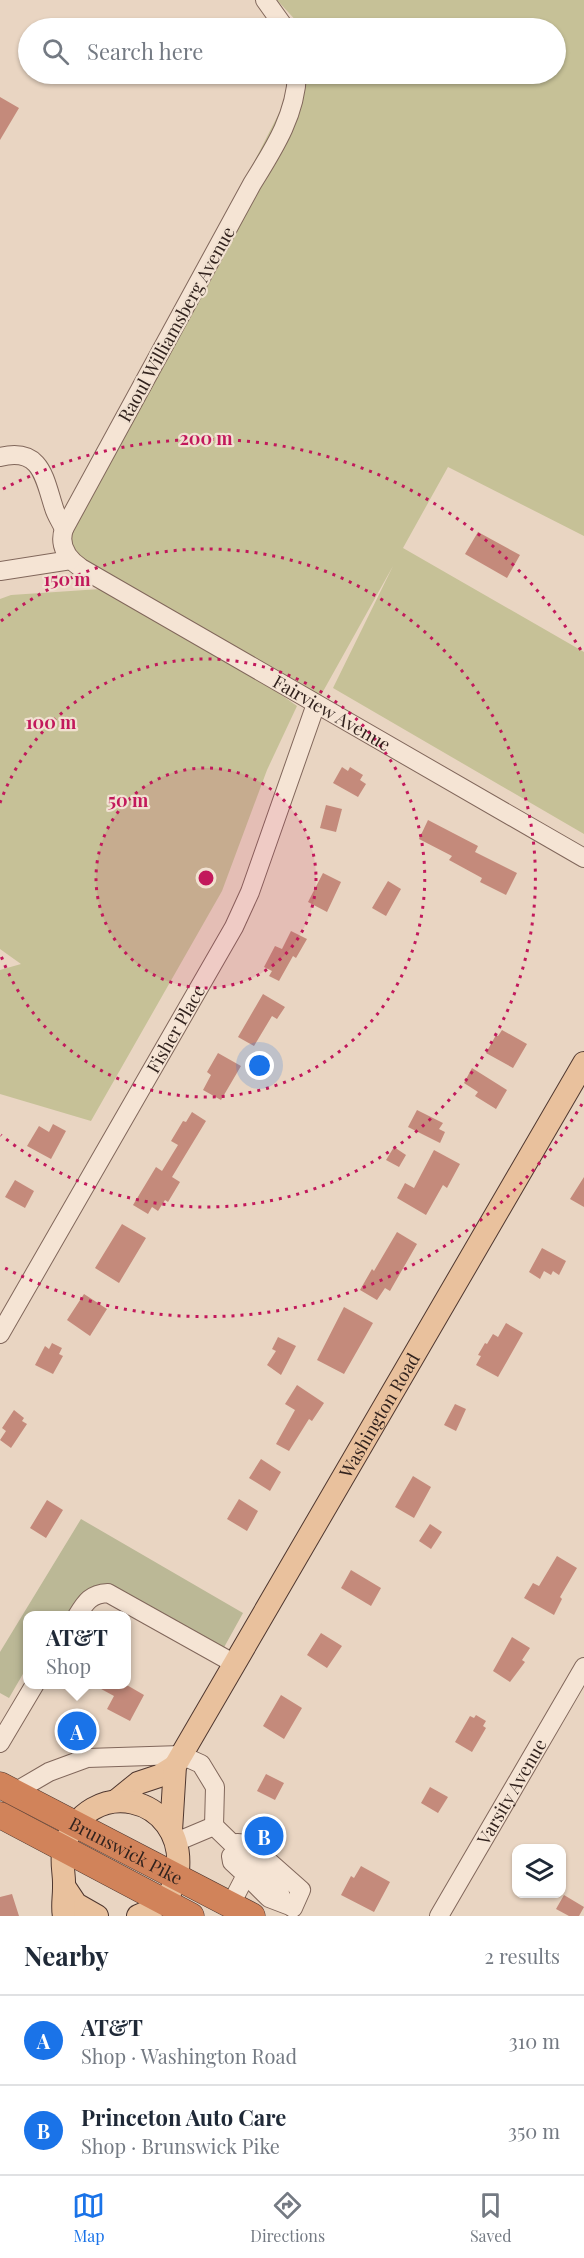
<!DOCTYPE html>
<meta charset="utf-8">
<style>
:root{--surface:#fff;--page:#f2f2f3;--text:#1f2937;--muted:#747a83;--line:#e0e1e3;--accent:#1a73e8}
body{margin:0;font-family:"Playfair Display",serif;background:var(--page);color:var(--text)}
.controls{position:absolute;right:18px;bottom:18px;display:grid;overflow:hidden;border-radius:12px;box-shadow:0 2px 4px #0004}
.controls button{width:54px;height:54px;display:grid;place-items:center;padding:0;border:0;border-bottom:2px solid var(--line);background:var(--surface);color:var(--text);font:30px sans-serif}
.you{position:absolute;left:260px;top:1066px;width:21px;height:21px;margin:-15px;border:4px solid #fff;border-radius:50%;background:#1a73e8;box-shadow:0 0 0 9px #1a73e833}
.badge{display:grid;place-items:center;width:39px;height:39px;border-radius:50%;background:var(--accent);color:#fff;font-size:20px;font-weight:700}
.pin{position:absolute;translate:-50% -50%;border:3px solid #fff;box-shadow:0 2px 6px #0006}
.popup{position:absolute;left:23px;top:1611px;width:108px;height:78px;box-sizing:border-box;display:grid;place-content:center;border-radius:12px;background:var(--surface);filter:drop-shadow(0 2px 4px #0005);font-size:20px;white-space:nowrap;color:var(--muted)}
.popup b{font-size:22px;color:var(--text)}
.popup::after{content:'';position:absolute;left:50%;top:100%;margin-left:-12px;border:12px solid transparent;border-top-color:var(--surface)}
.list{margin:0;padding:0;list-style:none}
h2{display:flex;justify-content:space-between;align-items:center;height:78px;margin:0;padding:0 24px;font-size:26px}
h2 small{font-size:20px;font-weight:400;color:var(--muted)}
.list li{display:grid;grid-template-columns:39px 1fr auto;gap:18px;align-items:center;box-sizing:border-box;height:90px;padding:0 24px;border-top:2px solid var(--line)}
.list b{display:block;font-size:22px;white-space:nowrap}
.list p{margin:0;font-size:20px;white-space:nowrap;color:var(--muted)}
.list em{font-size:20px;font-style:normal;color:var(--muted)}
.icon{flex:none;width:33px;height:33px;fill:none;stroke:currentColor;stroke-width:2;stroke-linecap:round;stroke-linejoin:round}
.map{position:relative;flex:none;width:584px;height:1916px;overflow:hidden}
.search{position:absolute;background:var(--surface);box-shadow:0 2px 4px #0004;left:18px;right:18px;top:18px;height:66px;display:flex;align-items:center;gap:15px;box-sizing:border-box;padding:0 21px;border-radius:33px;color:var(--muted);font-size:22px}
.sheet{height:258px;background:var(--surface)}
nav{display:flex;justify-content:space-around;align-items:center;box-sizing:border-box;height:84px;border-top:2px solid var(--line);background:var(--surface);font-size:16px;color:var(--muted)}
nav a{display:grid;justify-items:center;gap:3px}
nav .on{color:var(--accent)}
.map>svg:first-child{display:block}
</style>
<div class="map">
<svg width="584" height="1916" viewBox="0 0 584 1916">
<rect width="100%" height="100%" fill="#e9d5c2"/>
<!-- green -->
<path fill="#c6c197" d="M277,0H584V536L448,467L403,548L584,652V834L333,688L393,566L316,704L213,646L297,706L267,770L222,891L91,1121L0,1094V970L21,964L0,949V599L11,595L115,588L63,546L107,449L296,80L297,74H556V28H298L300,25Z"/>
<!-- cemetery -->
<path fill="#bbb896" d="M81,1519L243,1613L222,1651L109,1589L73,1615L28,1616L27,1667L9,1698L0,1693V1652Z"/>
<!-- building -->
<path fill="#c48a7b" d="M0,97L19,108L0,140Z
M478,532L520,555L507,578L465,554Z
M342,767L348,771L350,767L363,775L360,780L366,784L358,797L333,783Z
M326,805L342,809L336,832L320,828Z
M428,820L478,846L475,852L517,873L506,895L480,882L482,878L449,860L452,856L419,839Z
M323,873L341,882L327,912L308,902Z
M388,881L401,889L386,916L372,908Z
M291,931L307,939L296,958L293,956L279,981L269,976L272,971L264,967L275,946L282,949Z
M263,994L285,1007L277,1019L272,1016L254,1046L238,1037Z
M502,1030L527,1044L513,1068L486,1053L496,1035L498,1036Z
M218,1053L241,1066L221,1100L203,1090L211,1075L207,1072Z
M472,1068L507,1090L496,1109L475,1096L478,1092L464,1083Z
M417,1110L443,1123L439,1129L445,1132L440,1143L408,1127Z
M192,1112L206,1121L172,1177L180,1182L168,1202L165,1200L158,1211L152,1207L148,1214L133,1205L156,1167L162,1171L178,1145L171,1141L183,1121L186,1122Z
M53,1124L66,1131L51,1159L27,1146L39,1126L49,1132Z
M394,1147L406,1155L399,1167L386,1160Z
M434,1150L460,1164L447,1188L443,1185L426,1215L397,1198L405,1183L414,1188Z
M584,1177V1207L570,1199Z
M15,1180L34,1191L25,1208L5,1197Z
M122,1224L146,1238L119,1283L95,1268Z
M397,1232L417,1244L390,1291L385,1288L377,1300L360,1290L372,1269L374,1271Z
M542,1248L566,1261L559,1275L553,1271L551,1275L544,1271L540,1279L529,1272Z
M84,1294L107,1309L90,1336L67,1320Z
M344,1307L373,1323L344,1374L317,1360Z
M506,1323L523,1333L498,1377L476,1365L481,1356L478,1355L485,1343L487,1344L493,1334L498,1337Z
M278,1337L296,1346L281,1375L267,1365L276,1351L272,1349Z
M52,1343L62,1348L59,1354L63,1356L53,1374L35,1365L45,1346L49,1349Z
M297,1385L324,1403L312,1421L309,1419L289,1451L276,1444L295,1410L285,1404Z
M455,1404L466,1409L456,1431L444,1425Z
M14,1410L24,1418L22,1421L27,1424L11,1448L0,1440L6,1431L2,1428Z
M261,1459L281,1472L270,1491L249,1478Z
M413,1476L431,1487L414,1518L395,1507Z
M239,1499L258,1511L247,1531L227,1519Z
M47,1500L63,1510L46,1538L30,1528Z
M430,1524L442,1532L431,1549L419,1541Z
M557,1556L577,1568L560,1597L562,1599L554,1615L524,1598L533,1583L539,1586Z
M351,1570L381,1588L371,1606L341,1588Z
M321,1633L342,1646L327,1668L307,1655Z
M512,1637L530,1648L522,1660L525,1662L510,1682L493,1671Z
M92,1684H125L144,1695L130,1721L107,1709L114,1696Z
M281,1695L302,1708L284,1739L263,1726Z
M476,1715L486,1721L483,1726L486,1728L472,1752L455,1742L470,1716L474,1718Z
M89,1717L94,1737L65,1745L59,1726Z
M266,1774L284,1783L275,1800L257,1791Z
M430,1787L448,1797L438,1813L421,1803Z
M257,1815L285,1842L275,1852L256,1836L242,1831Z
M361,1866L390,1882L374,1912L341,1895L351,1876L354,1878Z
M12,1894L19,1916H0V1897Z
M564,1895L584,1907L579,1916H569L556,1909Z"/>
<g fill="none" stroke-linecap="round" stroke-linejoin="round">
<defs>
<g id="minor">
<path d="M265,0L285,28"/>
<path id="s1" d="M297,74C296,115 273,150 252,184L64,529C58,546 68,559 81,568L584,858"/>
<path d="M0,457C41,447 44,477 54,508C56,515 61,522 64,529"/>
<path d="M0,571L71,560"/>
<path id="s2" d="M0,1334L234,927L250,892L316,704"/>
<path d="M77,1616C86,1601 91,1594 108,1593L235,1664"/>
<path d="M0,1743L35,1684"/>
<path d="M13,1793L49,1772L87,1758L181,1755L201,1764L215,1787L214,1826"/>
<path d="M176,1842L214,1826L278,1888L283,1902"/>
<path d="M237,1843L249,1844L301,1890L293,1908"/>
<path d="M246,1875L269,1898L290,1906"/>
<path d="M231,1904L246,1875L232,1862L231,1856"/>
<path id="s3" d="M439,1916L584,1667"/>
</g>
<g id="major">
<path d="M117,1800L138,1783L159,1776L175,1766"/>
<path id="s4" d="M171,1831L175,1766L584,1063"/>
<path d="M64,1886L76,1904L97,1916"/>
<path d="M64,1916C62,1907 64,1898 64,1888C65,1874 60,1861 64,1847C88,1773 185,1795 178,1870C176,1893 158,1908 138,1916"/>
</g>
<g id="highway">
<path id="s5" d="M0,1785L252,1916"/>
<path d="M0,1815L191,1916"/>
</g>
</defs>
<!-- minor casing -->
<use href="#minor" stroke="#81675b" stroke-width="20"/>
<!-- major casing -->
<use href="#major" stroke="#4f372f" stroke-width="24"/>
<!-- highway casing -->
<use href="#highway" stroke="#4f372f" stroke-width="27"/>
<!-- minor -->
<use href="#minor" stroke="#f5e4d4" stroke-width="18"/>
<!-- major -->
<use href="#major" stroke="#e9c19d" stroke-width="22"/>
<!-- highway -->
<use href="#highway" stroke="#d1835a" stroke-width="26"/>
</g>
<!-- distance rings -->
<circle cx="206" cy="878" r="110" fill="#c2185b" fill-opacity=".12"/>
<g fill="none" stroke="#c2185b" stroke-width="3" stroke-dasharray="3 6">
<circle cx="206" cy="878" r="110"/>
<path d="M0 803A219 219 0 1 1 0 953"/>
<path d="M1 621A329 329 0 1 1 1 1135"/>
<path d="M582 1104A439 439 0 0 1 3 1267M3 489A439 439 0 0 1 582 652"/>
</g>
<g text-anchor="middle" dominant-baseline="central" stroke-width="4.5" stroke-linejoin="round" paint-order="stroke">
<!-- street labels -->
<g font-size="18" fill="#32231e" stroke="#f1e1d1">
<text transform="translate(176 324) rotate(-61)">Raoul Williamsberg Avenue</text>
<text stroke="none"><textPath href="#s1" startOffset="849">Fairview Avenue</textPath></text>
<text stroke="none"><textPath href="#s2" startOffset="352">Fisher Place</textPath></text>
<text stroke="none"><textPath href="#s4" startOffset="471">Washington Road</textPath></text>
<text stroke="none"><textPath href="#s3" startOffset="144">Varsity Avenue</textPath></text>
<text stroke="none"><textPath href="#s5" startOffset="142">Brunswick Pike</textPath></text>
</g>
</g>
<circle cx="206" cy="878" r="9" fill="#c2185b" stroke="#f1e1d1" stroke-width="3"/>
<g font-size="18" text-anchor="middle" font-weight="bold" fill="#c2185b" stroke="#f1e1d1" stroke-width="4.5" stroke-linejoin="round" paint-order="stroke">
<text x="206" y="445">200 m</text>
<text x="67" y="586">150 m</text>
<text x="51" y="729">100 m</text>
<text x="128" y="807">50 m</text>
</g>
</svg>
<div class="controls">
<button><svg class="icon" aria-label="layers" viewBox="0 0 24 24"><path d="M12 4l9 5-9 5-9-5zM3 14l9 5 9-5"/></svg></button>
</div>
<div class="you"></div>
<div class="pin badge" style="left:77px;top:1731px">A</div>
<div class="popup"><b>AT&amp;T</b>Shop</div>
<div class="pin badge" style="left:264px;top:1836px">B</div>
<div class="search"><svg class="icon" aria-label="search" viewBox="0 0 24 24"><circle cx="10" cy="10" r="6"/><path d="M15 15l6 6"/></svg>Search here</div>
</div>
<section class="sheet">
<h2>Nearby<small>2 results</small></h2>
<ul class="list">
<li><span class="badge">A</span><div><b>AT&amp;T</b><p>Shop · Washington Road</p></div><em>310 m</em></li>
<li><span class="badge">B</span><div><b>Princeton Auto Care</b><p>Shop · Brunswick Pike</p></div><em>350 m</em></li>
</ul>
</section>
<nav>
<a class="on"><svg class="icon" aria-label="map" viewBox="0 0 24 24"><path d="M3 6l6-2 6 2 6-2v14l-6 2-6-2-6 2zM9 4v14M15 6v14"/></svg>Map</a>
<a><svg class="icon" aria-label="directions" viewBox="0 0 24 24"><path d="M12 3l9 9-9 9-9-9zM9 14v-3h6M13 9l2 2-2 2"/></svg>Directions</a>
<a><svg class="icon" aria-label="saved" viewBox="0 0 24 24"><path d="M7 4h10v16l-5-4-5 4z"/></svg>Saved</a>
</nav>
